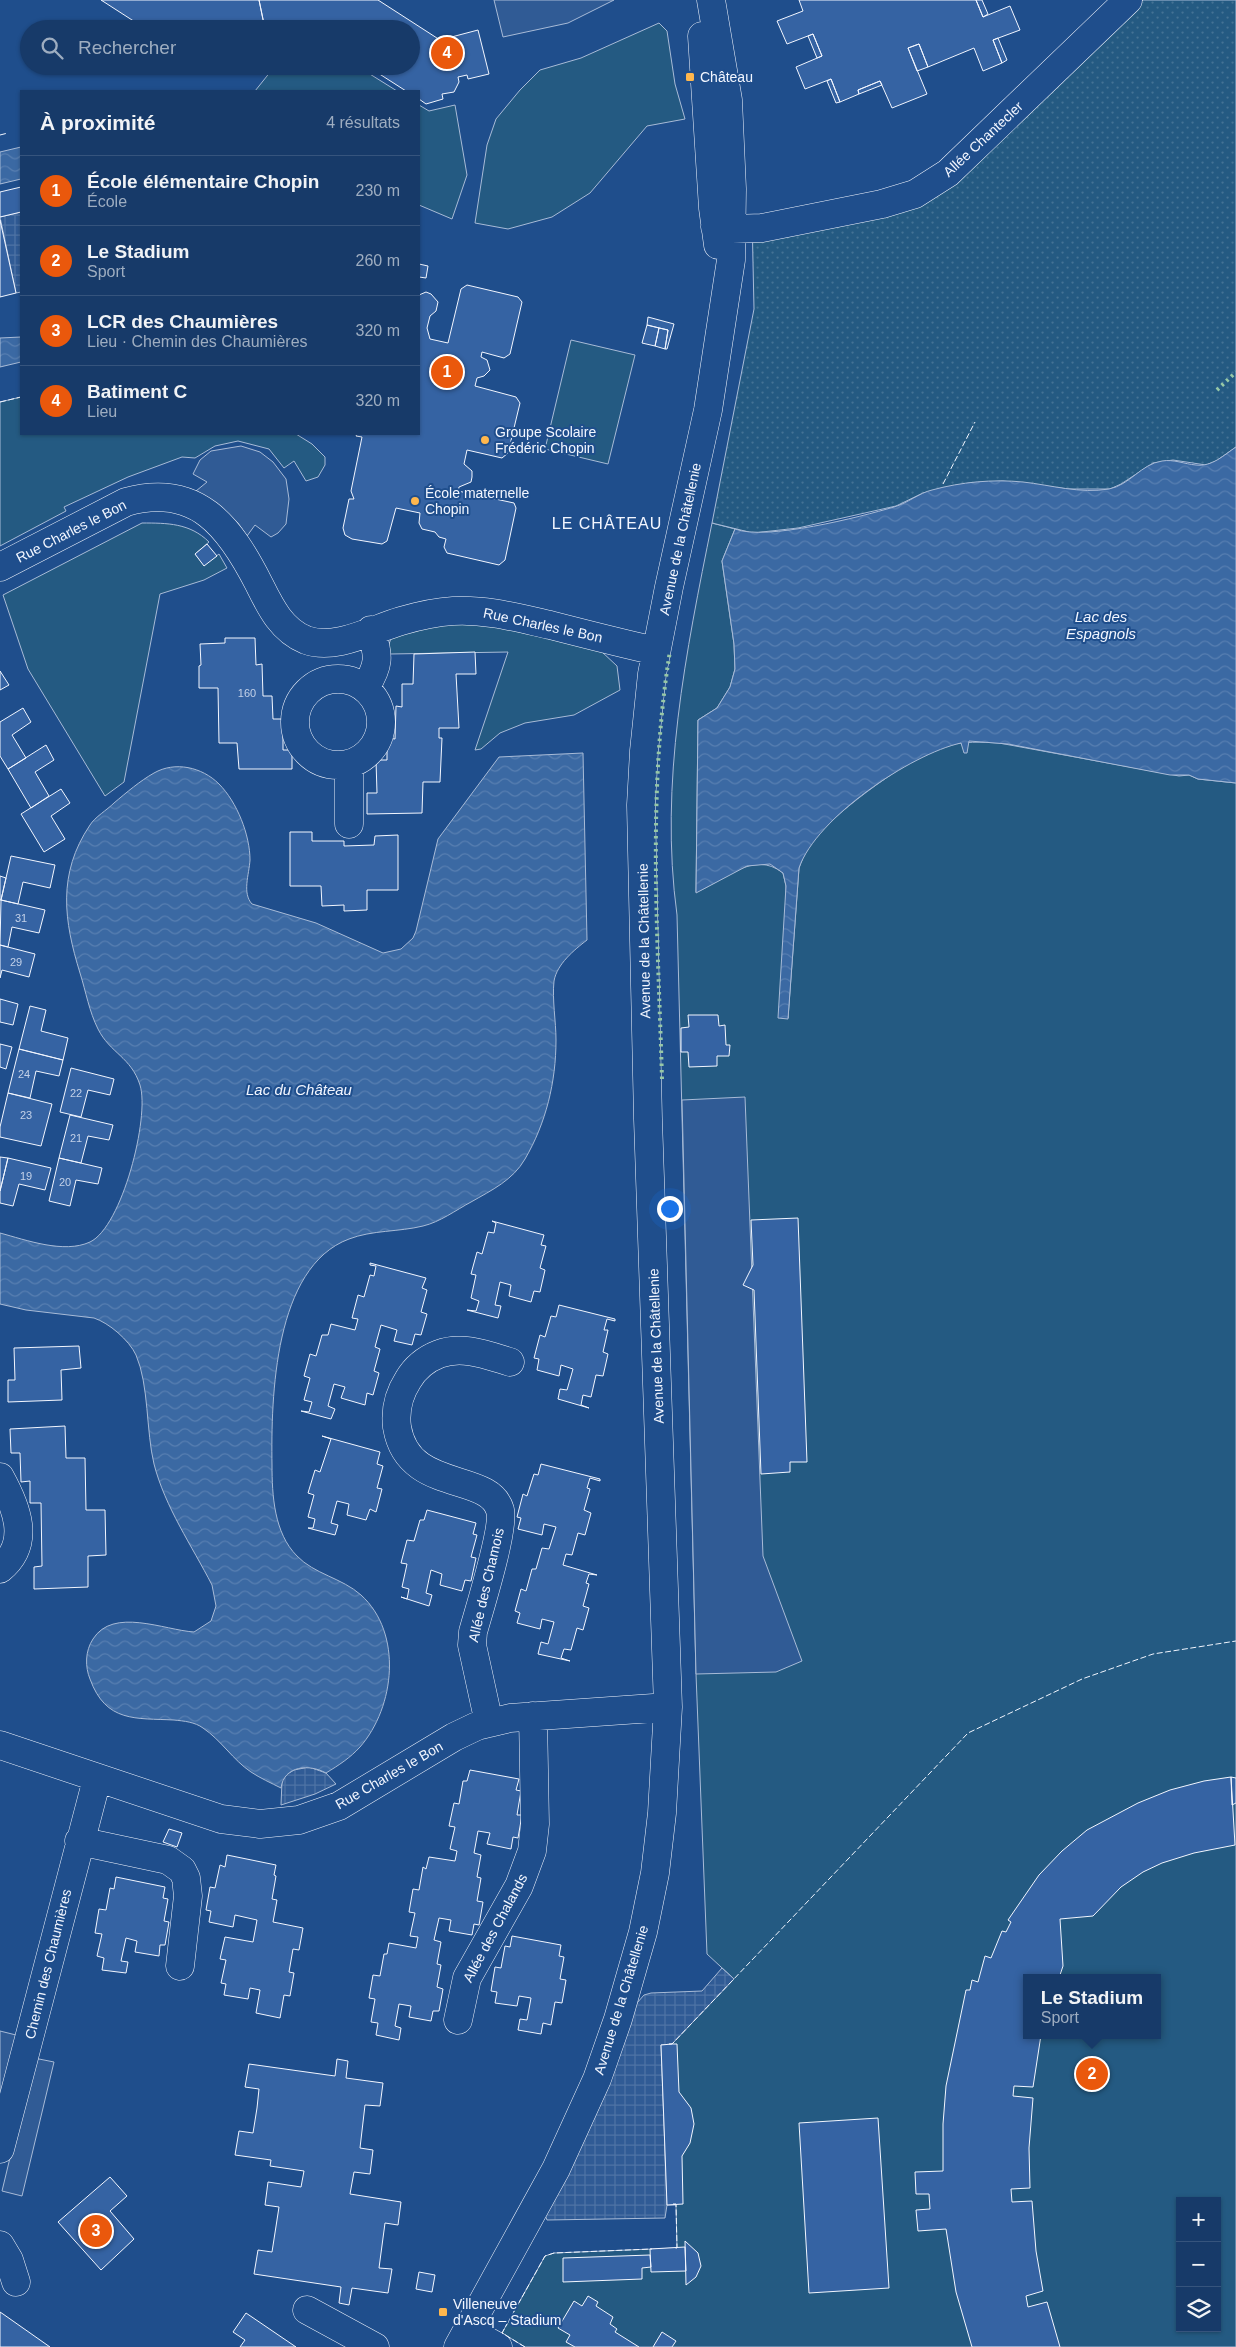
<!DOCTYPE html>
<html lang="fr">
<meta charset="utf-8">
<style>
:root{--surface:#173a69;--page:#244571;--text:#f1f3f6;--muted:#9eadc0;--line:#36547d;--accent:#ea580c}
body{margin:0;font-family:Arial,sans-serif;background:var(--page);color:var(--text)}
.controls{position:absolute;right:15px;bottom:15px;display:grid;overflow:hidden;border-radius:0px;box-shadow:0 1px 4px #0004}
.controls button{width:45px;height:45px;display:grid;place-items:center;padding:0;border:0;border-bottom:1px solid var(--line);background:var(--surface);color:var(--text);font:25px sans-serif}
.you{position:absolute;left:669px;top:1208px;width:18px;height:18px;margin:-12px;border:4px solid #fff;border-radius:50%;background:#1a73e8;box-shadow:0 0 0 8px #1a73e833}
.badge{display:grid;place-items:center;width:32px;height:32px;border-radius:50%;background:var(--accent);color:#fff;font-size:16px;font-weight:700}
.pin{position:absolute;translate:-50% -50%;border:2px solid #fff;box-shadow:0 1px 5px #0006}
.popup{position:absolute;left:1023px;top:1974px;width:138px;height:65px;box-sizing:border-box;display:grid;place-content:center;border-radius:0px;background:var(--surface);filter:drop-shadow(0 1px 4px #0005);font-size:16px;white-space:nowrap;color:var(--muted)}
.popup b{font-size:19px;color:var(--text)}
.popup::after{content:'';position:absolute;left:50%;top:100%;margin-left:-10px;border:10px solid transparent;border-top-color:var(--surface)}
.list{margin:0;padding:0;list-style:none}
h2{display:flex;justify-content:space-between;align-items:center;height:65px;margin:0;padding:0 20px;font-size:21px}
h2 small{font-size:16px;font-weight:400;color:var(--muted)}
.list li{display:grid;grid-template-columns:32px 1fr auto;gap:15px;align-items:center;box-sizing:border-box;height:70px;padding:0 20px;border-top:1px solid var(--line)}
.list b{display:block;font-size:19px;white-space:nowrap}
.list p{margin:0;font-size:16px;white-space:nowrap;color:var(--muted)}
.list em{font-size:16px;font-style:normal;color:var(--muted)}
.icon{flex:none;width:28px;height:28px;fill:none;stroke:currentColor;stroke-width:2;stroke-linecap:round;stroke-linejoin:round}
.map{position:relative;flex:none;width:1236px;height:2347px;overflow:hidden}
.search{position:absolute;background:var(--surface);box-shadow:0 1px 4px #0004;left:20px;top:20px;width:400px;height:55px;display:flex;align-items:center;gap:12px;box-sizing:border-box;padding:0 18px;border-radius:28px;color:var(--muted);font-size:19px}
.panel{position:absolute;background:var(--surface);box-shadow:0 1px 4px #0004;left:20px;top:90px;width:400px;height:345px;border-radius:0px}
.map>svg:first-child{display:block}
</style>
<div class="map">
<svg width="1236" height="2347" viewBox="0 0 1236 2347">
<defs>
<pattern id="park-dots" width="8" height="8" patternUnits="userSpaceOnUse" patternTransform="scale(1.25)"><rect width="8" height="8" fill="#245a82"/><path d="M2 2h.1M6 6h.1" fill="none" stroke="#447295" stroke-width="1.8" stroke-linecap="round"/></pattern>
<pattern id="plaza-grid" width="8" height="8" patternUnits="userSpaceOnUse" patternTransform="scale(1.25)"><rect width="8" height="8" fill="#305b95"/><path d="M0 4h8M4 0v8" fill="none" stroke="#4e73a5"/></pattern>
<pattern id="water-waves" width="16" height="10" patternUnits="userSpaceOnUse" patternTransform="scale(1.25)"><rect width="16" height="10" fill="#3b69a3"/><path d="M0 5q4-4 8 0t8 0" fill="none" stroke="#587fb1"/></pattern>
</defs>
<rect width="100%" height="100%" fill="#1f4e8c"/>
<!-- grass -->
<path fill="#245a82" stroke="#a8bbd7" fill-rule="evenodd" d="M659,23L667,31L675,84L685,119L647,126L590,193L552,217L508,229L475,223L487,145L496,119L520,90L540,70L581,58Z
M275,66H357L397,91H255Z
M419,105L429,111L455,105L467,175L452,219L419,205Z
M571,340L635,355L608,464L545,449Z
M21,397V434H296L312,444L325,457V465L318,477L306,481L294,461L284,468L269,449L238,441L215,446L195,458L182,457L128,477L64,507L66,511L0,546V402Z
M142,523C167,523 190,523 209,542L195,554L204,565L219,554L227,568L204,580L160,594L124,782L105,796L28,669L3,595Z
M712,523L735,529L722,561L734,644L735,669L730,687L717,708L698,720L696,892C723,882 753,849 783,873L786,886L788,1018L799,868C803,857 808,846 815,838C838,810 912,755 946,746C964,741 981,742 999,743L1179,776L1189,775L1198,779L1236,783V2347H525L502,2333L545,2256L554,2253L677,2248L676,2205H667L661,2045L734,1979L707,1954L696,1674L677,915C659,783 686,652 712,523ZM1027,1978H1157V2035H1027ZM1180,2201H1217V2328H1180Z
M482,623L601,651L617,666L620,690L574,715L525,723L500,733L481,749L475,750L508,652L390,654L389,644L392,636L432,625Z"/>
<!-- park -->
<path fill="url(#park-dots)" stroke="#a8bbd7" d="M1143,0H1236V447L1216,461L1206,465L1173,460L1153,463L1121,484L1110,489H1068L1003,481L969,483L923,493L896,506L798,528L753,533L712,523L754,309L752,216L823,209L946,185Z"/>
<!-- parking -->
<path fill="#305b95" stroke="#a8bbd7" d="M494,0H614L568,23L503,37Z
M241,446L260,452L273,462L286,479L289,499L286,524L278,533L271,537L255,525L247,536L238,523L219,506L196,491L207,482L193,474L200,460L211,451Z
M745,1097L763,1556L802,1661L776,1672L696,1674L682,1100Z
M0,2031L16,2035L0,2098Z
M34,2058L54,2062L22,2196L2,2191Z"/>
<!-- plaza -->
<path fill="url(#plaza-grid)" stroke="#a8bbd7" d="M21,212V292L16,293L0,217Z
M309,1767L326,1773L336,1784L315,1794L281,1805L282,1781L286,1775L294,1770Z
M722,1968L734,1979L672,2044L661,2045L667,2205L665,2218L547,2220L545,2215L637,2003L644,1995L651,1993L702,1991Z"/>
<!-- water -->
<path fill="url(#water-waves)" stroke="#a8bbd7" d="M21,147V179L0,184V152Z
M21,337V362L0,367V338Z
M1236,447V783L1198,779L1189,775H1170L1008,744L969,741L967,753H964L961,743C911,754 816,818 799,868L788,1019L778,1018L786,886L783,873L770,864L747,866L696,893L698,720L717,708L730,687L735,669L734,644L722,561L735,529C766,541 860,517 894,507C908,503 919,493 932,490C961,482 993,479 1023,482C1051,485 1080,494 1109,489C1130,485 1141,464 1162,461C1174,459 1184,464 1196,465C1212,467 1224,455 1236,447Z
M583,753L587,940C574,950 557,964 554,981C552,1000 556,1021 556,1040C556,1082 546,1123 525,1159C513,1180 492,1190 471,1202C456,1210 440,1222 423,1226C399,1232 372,1230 349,1239C274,1267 271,1397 272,1465C272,1495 274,1533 297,1556C314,1574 342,1578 361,1595C403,1633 395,1707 360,1747C350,1758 339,1765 326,1773C310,1764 284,1765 281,1788C271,1783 260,1778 251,1772C233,1760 221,1740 203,1728C195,1722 184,1721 174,1720C136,1718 106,1723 90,1679C85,1667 85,1651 93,1639C113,1607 164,1630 194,1632L211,1621L216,1606L212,1585C192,1546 165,1507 154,1464C146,1431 149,1385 136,1355C129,1340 109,1323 94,1318L26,1310L0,1304V1233C26,1240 64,1254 90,1242C122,1227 150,1117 140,1085C131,1057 110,1053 98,1029C89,1011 86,992 80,973C64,921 57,874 90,825C95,817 107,810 114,803C127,792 140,781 154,773C175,761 202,767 219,784C237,802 250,835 250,860C249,875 242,893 252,904L316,923L383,953L401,949L413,938L416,931L438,839L499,757Z"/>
<!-- building -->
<path fill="#3563a3" stroke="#f2f6ff" d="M101,0H259L265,29H146Z
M259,0H378L440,40L478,30L489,74L468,79L467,75L458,77L459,82L454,92L442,94L443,99L426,104L419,99V91H406L367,66H411V29H309L303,25L288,29H265Z
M799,0H976L983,17L1010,6L1020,30L993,40L1002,63L983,71L974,48L928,67L919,44L908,48L927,94L892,108L880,81L858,90L859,94L840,102L831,79L805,89L796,67L822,56L813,34L787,44L777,21L803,11Z
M976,0H982L988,14L983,17Z
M813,34L822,56L817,58L808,36Z
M998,38L1007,60L1002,63L993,40Z
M919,44L928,67L917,71L908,48Z
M831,79L840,102L836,103L827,81Z
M880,81L882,85L859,94L858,90Z
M21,187V212L0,217V192Z
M0,220L16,293L0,297Z
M419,264L428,266L426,278L419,277Z
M467,285L518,297L522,302L510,354L504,358L482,352L481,357L487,360L490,370L484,376L477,378L475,386L516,397L520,403L508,453L502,458L467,450L464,464L472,471V477L471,482L459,487L458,491L514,503L516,508L505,560L499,565L447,553L444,547L446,539L439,537L435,532L422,529L419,523L420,513L396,508L387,541L382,544L352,539L345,535L343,528L349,499H354L351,491L362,437L356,436L357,434H419V295L426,292L431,294L438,302L436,311L430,316L427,328L430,339L448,343L461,289Z
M648,317L674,324L667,349H665L668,330L647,325Z
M647,325L659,328L655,346L642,343Z
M659,328L668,330L665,349L655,346Z
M207,544L217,556L204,566L195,554Z
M225,638H255L256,665L262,664L263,696H272L273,719H283V750H292V769H239L237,743H219L218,688H199V666L201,665L200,644L225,643Z
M475,652L476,674H456L459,728H439V738H442L440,782H423L422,813L367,814V793H377L376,760H387V738L395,739L396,706L402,707V684H413L414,654Z
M0,671L9,685L0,690Z
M23,708L31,722L12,735L26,758L8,769L0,756V722Z
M46,745L54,760L35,772L49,796L31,808L8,769Z
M61,789L70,803L51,816L65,839L44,852L21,814Z
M290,832H312V841H344V846L374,845L375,836L398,835V890H367V910L344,911V905L322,906L321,886H290Z
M11,856L55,865L50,888L23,882L18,904L1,900Z
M0,876L6,878L1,900H0Z
M1,900L45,910L39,933L12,927L8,947L0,945Z
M0,945L35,954L29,977L2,970L0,978Z
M0,999L18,1004L13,1025L0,1022Z
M30,1006L46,1010L41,1031L68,1038L63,1060L19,1049Z
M688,1015H718L719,1026L725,1025L726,1045H730L729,1056H717V1066L689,1067L688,1052H681V1028L689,1027Z
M0,1044L12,1047L6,1069L0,1067Z
M19,1049L63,1060L59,1076L36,1071L30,1098L8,1093Z
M71,1068L114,1079L110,1095L88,1090L81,1117L60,1112Z
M8,1093L52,1104L41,1146L0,1137V1127Z
M70,1115L113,1125L109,1140L88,1136L81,1163L59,1158Z
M0,1157L8,1158L0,1191Z
M8,1158L51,1168L45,1190L19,1184L13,1206L0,1203V1191Z
M59,1158L102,1168L98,1184L76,1180L70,1206L49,1201Z
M798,1218L807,1462H790V1472L761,1474L754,1290L743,1285L753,1265L751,1220Z
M492,1221L544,1235L541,1245L546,1246L540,1268L545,1270L540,1292L534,1291L531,1302L509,1296L511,1285L500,1282L495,1305L501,1306L498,1318L467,1310L476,1311L479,1301L471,1298L476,1275L471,1274L477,1252L482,1254L488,1232L494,1233L496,1223Z
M370,1263L426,1278L422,1288L427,1290L421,1312L427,1314L421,1335L415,1334L412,1345L394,1341L397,1330L381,1325L375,1347L380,1349L374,1371L379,1373L373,1395L367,1393L365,1405L341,1398L345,1387L334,1384L328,1406L335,1409L331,1419L301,1411L309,1412L312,1402L304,1400L310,1378L304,1376L310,1354L316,1356L322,1335H328L331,1324L355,1330L358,1319L352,1318L358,1295L364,1297L370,1275L374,1276L376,1266L370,1265Z
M559,1305L615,1319V1321L607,1319L604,1330H608L603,1352L608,1354L603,1376L596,1375L591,1397L583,1395L581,1405L589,1408L558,1399L560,1389L567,1390L573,1369L561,1365L559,1376L537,1370L539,1359L534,1358L540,1335L545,1337L551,1316L556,1317Z
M79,1346L81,1368L61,1370L62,1400L8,1402V1380H15L14,1348Z
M65,1426L66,1458H85L86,1510H105L106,1555L88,1556V1587L34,1589V1567L42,1566L41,1503H30V1481L21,1482L20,1453H11L10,1429Z
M322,1436L380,1452L377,1464L383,1466L377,1488L382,1489L376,1512L370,1509L366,1520L347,1515L349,1504L337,1501L331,1523L338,1525L335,1535L308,1528H313L315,1519L308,1517L314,1495L308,1493L315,1470L320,1472L331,1439Z
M541,1464L600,1479V1481L590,1478L587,1488L590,1489L584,1510L591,1513L585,1535L578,1533L572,1555L566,1554L563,1565L597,1575L589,1574L586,1583L589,1584L583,1606L589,1608L583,1630L577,1628L571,1650L564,1649L561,1658L570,1661L538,1654L541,1642L548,1644L554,1622L542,1619L540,1629L517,1623L520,1613L515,1611L521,1589L526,1591L532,1569H536L542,1548L549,1549L556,1527L544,1524L542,1535L518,1529L521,1518L517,1517L523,1494L527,1496L534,1474L538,1475Z
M427,1510L476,1523L473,1534L477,1535L471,1557L476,1558L471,1581L465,1580L462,1591L440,1585L442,1574L431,1570L426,1593L432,1595L429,1606L401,1597L407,1599L409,1589L402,1587L407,1564L401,1563L407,1540L414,1541L420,1520H424Z
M470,1770L519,1779L516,1790L521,1791L517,1815H522L518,1838L513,1837L511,1849L487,1844L490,1833L478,1831L474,1853L481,1855L477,1877L481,1878L477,1901L483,1902L479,1925L474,1924L472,1935L449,1931L451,1920L439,1918L434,1940L441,1942L437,1964L441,1965L437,1987L443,1989L439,2011H433L431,2021L409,2017L411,2006L399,2004L395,2026L401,2028L399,2040L376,2035L378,2023L371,2022L375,1999L369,1998L373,1975L380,1976L384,1954H387L389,1943L416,1948L418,1937L410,1936L415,1913L409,1912L413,1889L419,1890L423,1867L426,1869L429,1857L455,1861L457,1851L450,1849L455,1827L449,1826L454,1803L459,1804L463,1781H467Z
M1231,1777L1236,1778V1803L1232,1805Z
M1231,1777L1235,1845L1194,1853L1162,1863L1143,1872L1121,1887L1093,1916L1060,1919L1063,1966L1059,1978H1027V2035H1041L1033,2087L1014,2086L1013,2096L1033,2098L1029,2148L1030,2188L1011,2189L1012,2202L1032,2201L1036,2251L1043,2291L1026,2296L1028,2307L1047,2302L1060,2347H972L956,2292L946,2229L918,2231L916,2210L930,2209L929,2194H916L915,2172L943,2171V2124L946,2086L966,1990H970L972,1980L978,1982L985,1956L991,1958L1002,1931L1006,1932L1011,1922L1008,1920L1039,1875L1062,1851L1087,1830L1138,1803L1170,1790L1204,1781Z
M169,1829L182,1833L177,1847L163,1842Z
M227,1855L276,1865L274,1875L276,1876L272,1899L277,1900L273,1922L303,1928L299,1950L293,1949L289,1972L294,1973L290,1996L284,1995L280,2018L256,2013L260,1990L250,1988L248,1999L224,1995L226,1984L221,1983L226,1960L220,1959L225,1937L253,1942L257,1920L235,1915L233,1927L209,1922L211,1911L206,1910L210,1887L215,1888L220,1865L225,1867Z
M116,1877L165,1887L163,1898L168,1899L164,1921L169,1922L165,1945H160L159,1956L135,1952L137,1941L126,1938L121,1961L128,1962L126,1973L102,1970L104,1958L97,1956L102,1934L95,1933L99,1909L106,1910L110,1888L114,1889Z
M512,1936L561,1945L559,1956L564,1957L560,1979L566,1980L562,2003L555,2002L551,2025L543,2023L541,2034L518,2030L520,2019L527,2020L531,1998L519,1996L517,2006L495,2003L497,1992L491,1991L495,1967L501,1968L505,1946L510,1947Z
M672,2044H677L679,2092L691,2108L694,2124L690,2143L682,2156L683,2204L667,2205L661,2045Z
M337,2059L348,2061L346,2078L383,2083L380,2106L365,2105L360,2148L373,2150L370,2174L354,2172L350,2194L401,2202L398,2225L385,2223L379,2268L392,2269L388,2293L352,2288L349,2305L339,2303L341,2287L254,2274L258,2250L272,2252L279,2207L265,2205L268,2182L301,2187L304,2171L270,2166L271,2160L235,2155L239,2131L253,2133L257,2108L259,2089L245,2087L249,2064L335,2076Z
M878,2118L889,2288L809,2293L799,2123Z
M110,2177L127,2196L110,2211L134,2239L101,2270L58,2222Z
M685,2241L698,2253L701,2266L696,2277L686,2285Z
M685,2247L686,2271L651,2272L650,2249Z
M650,2255L651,2267L642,2268V2279L563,2282V2258Z
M419,2272L435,2275L432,2292L416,2289Z
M588,2296L598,2302L596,2306L613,2317L610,2324L617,2329L615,2332L639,2347H575L566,2342L570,2335L558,2328L574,2301L582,2306Z
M0,2312L3,2314L50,2347H0Z
M246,2313L296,2347H240L245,2340L233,2332Z
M662,2332L676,2341L672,2347H653Z"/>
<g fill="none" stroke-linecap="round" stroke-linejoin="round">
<defs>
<path id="minor" d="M702,36L713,208L718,245
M715,227L732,229L762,228L882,204L915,194L948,173L1128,0
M0,567L126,502C197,482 230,527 259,584C270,606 281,630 306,640C336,651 373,629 401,621C418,616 435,612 453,611C486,609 518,618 550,625C585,634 620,643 656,651
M295 722a43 43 0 1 1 86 0a43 43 0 1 1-86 0Z
M365,688C380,664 379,657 371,630
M349,824V764
M0,1477C16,1506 32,1543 0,1569
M489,1723L472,1645L473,1632C479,1610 505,1528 500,1510C489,1471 408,1494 397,1427C395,1411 399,1394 408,1380C415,1368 426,1359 439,1354C462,1345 487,1355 510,1362
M0,1745L221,1819L260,1824L299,1820L339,1806L454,1737L477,1726L510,1718L668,1707
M79,1841L168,1860L182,1870L186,1878L188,1896L180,1966
M458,2020L467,1978L519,1886L532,1851L535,1824L533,1716
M0,2149L97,1779
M0,2245L9,2260L16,2282
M307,2310L375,2347
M467,2330L498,2347
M458,2347L556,2169L597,2079L618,2019L643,1932L655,1873L662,1813L668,1707L648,1119L641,805L644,751L652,674L669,587L708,410L731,260L732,189L728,100L711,0"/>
</defs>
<!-- minor casing -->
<use href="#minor" stroke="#f2f6ff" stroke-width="29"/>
<!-- minor -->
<use href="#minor" stroke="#1f4e8c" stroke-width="28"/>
<!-- hedge -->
<path stroke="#97c8a6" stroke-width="4" stroke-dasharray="2.5 4" stroke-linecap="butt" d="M1217,390L1236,372
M662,1079C658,936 647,792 670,651"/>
<!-- fence -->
<path stroke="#f2f6ff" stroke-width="1" stroke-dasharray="6 2.5" stroke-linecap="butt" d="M0,135L8,133
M0,402L21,397
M943,484L975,422
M669,2044H672L968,1733L1082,1679L1153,1654L1236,1641
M673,2204H676L677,2248H675
M525,2347L502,2333L545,2256L554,2253L652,2249"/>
</g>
<!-- markers -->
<g fill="#ffb74d" stroke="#1f4e8c" stroke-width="2">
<rect x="685" y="72" width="10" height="10" rx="2.5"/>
<circle cx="485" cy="440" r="5"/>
<circle cx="415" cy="501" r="5"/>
<rect x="438" y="2307" width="10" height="10" rx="2.5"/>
</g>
<g text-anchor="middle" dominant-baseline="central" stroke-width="4" stroke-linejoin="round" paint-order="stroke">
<!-- number labels -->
<g font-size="11" fill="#c3d1e8">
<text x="247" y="693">160</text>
<text x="21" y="918">31</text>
<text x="16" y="962">29</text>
<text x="24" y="1074">24</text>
<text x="76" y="1093">22</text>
<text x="26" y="1115">23</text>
<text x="76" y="1138">21</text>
<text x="26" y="1176">19</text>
<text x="65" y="1182">20</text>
</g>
<!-- poi labels -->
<g font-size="14" fill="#f2f6ff" stroke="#1f4e8c" text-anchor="start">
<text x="700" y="77">Château</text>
<text x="495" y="432">Groupe Scolaire<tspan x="495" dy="16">Frédéric Chopin</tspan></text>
<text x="425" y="493">École maternelle<tspan x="425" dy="16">Chopin</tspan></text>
<text x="453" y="2304">Villeneuve<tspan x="453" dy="16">d'Ascq – Stadium</tspan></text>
</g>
<!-- street labels -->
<g font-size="14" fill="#f2f6ff" stroke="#1f4e8c">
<text transform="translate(983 139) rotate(-43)">Allée Chantecler</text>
<text transform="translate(71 531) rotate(-27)">Rue Charles le Bon</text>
<text transform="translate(680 539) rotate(-78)">Avenue de la Châtellenie</text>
<text transform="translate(543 625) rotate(12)">Rue Charles le Bon</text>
<text transform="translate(644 941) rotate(-91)">Avenue de la Châtellenie</text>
<text transform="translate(656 1346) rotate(-92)">Avenue de la Châtellenie</text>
<text transform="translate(486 1585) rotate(-77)">Allée des Chamois</text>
<text transform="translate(389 1775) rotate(-30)">Rue Charles le Bon</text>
<text transform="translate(495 1928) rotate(-62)">Allée des Chalands</text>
<text transform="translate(48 1964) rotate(-76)">Chemin des Chaumières</text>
<text transform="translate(621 2000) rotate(-73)">Avenue de la Châtellenie</text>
</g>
<!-- water labels -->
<g font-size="15" font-style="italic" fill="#f2f6ff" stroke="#1f4e8c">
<text x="1101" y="616">Lac des<tspan x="1101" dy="17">Espagnols</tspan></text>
<text x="299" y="1089">Lac du Château</text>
</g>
<!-- quarter labels -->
<g font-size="16" letter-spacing="1" fill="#f2f6ff" stroke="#1f4e8c">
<text x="607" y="523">LE CHÂTEAU</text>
</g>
</g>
</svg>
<div class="controls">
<button>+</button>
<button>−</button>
<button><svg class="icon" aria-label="layers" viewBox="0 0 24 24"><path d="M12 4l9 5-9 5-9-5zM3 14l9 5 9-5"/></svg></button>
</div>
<div class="you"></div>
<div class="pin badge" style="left:447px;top:372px">1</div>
<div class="pin badge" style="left:1092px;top:2074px">2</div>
<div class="popup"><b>Le Stadium</b>Sport</div>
<div class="pin badge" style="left:96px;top:2231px">3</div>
<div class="pin badge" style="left:447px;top:53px">4</div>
<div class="search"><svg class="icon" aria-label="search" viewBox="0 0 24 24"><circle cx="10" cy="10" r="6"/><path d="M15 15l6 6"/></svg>Rechercher</div>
<section class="panel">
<h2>À proximité<small>4 résultats</small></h2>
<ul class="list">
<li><span class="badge">1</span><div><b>École élémentaire Chopin</b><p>École</p></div><em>230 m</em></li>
<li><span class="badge">2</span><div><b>Le Stadium</b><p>Sport</p></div><em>260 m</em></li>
<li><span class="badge">3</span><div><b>LCR des Chaumières</b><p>Lieu · Chemin des Chaumières</p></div><em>320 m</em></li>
<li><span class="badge">4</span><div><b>Batiment C</b><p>Lieu</p></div><em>320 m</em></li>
</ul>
</section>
</div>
